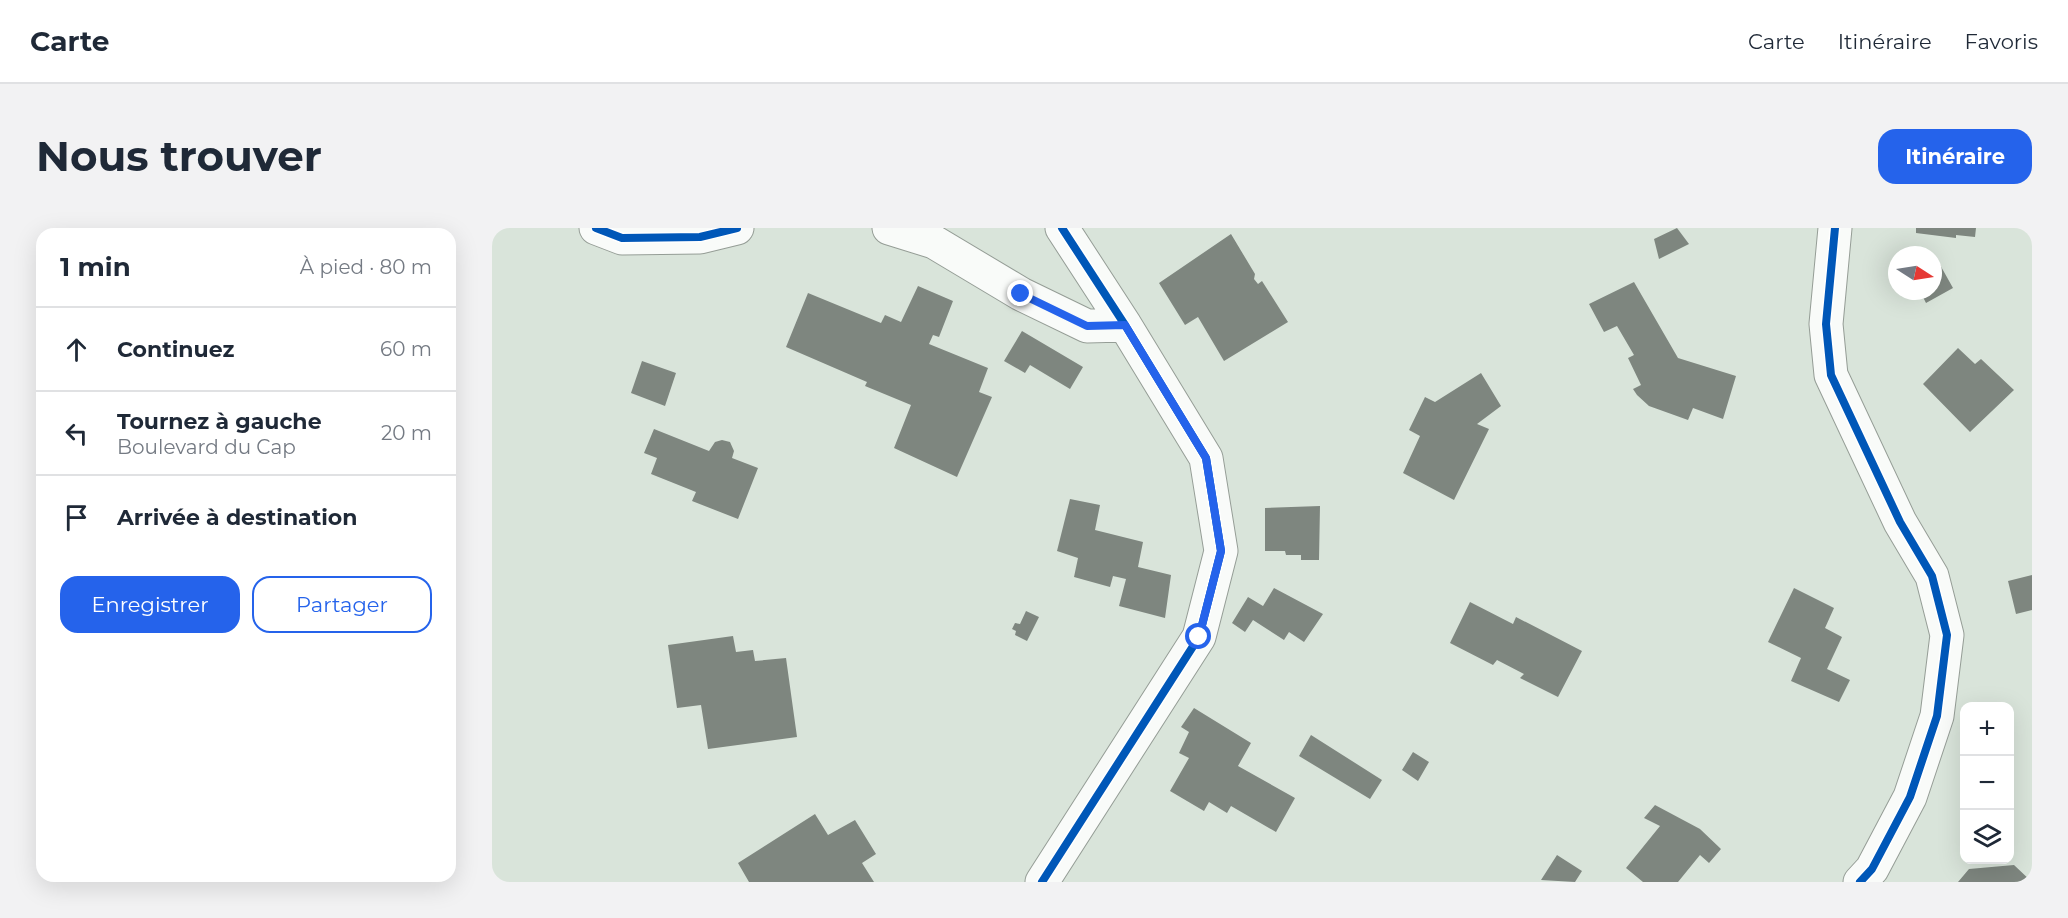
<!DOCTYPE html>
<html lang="fr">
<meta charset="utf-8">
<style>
:root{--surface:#fff;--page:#f2f2f3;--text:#1f2937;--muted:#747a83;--line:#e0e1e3;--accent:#2563eb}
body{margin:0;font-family:Montserrat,sans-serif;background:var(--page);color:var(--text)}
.controls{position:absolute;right:18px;bottom:18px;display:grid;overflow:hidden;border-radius:12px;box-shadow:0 6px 24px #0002}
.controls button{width:54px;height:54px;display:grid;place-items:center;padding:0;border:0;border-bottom:2px solid var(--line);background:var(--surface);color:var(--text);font:30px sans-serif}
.compass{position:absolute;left:1396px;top:18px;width:54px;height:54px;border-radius:50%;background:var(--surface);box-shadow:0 6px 24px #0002;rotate:102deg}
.stop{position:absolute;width:18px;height:18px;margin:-14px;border:4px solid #2563eb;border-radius:50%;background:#fff}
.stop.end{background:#2563eb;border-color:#fff;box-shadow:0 2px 6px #0008}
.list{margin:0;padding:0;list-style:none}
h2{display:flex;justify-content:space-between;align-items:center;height:78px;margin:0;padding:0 24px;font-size:26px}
h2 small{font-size:20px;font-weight:400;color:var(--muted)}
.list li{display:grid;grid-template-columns:39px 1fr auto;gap:18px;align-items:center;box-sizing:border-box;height:84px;padding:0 24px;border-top:2px solid var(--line)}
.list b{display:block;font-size:22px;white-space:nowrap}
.list p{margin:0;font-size:20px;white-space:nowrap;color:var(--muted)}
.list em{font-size:20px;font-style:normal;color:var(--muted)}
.actions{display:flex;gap:12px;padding:18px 24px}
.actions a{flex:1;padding:14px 0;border:2px solid var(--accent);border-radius:18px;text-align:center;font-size:21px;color:var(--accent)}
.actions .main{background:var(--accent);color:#fff}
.icon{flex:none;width:33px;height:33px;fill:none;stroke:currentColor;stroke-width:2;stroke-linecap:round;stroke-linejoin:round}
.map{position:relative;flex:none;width:1540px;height:654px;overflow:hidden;border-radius:18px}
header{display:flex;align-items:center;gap:36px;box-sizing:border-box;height:84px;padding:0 30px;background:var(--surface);border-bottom:2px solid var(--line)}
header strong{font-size:28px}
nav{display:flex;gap:33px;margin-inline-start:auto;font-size:21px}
.intro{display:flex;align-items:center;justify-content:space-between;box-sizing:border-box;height:144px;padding:0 36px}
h1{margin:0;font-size:42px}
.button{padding:15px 27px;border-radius:18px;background:var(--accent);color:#fff;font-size:21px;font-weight:700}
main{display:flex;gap:36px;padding:0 36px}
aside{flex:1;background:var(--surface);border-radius:18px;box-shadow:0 6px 24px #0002}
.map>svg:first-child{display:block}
</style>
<header>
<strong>Carte</strong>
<nav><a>Carte</a><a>Itinéraire</a><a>Favoris</a></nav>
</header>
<div class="intro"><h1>Nous trouver</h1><a class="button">Itinéraire</a></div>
<main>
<aside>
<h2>1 min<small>À pied · 80 m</small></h2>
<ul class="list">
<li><svg class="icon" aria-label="ahead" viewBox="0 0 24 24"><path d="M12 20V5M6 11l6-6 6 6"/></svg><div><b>Continuez</b></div><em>60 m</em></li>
<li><svg class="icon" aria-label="left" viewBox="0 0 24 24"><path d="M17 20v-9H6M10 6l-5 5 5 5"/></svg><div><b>Tournez à gauche</b><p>Boulevard du Cap</p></div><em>20 m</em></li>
<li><svg class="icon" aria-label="arrive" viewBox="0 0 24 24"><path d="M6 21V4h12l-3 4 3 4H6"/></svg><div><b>Arrivée à destination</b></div></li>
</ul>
<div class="actions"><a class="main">Enregistrer</a><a>Partager</a></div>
</aside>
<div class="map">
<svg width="1540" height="654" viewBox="0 0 1540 654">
<rect width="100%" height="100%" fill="#d9e4da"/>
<!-- building -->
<path fill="#7e867f" d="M1185,0L1197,16L1167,31L1162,11Z
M1424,0H1484L1483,9L1464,7V10L1424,5Z
M739,6L763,46L762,51L766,56L770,53L796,94L732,133L706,89L693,97L667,55Z
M1447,35L1461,60L1434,75L1428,63H1441V38Z
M1142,54L1186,130L1244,148L1231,191L1201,180L1196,192L1157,178L1145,167L1141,161L1149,157L1136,130L1142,127L1125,98L1112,104L1097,76Z
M426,58L461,73L447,109L441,107L437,116L496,140L487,164L500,169L465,249L402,220L419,177L373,158L375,154L294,119L316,65L389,95L393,87L409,94Z
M530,103L591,139L578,161L538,137L533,145L512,133Z
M1466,120L1483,136L1489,131L1522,162L1478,204L1431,156Z
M150,133L184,145L173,178L139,165Z
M989,145L1009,178L985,196L997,201L962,272L911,245L928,208L917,202L933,169L943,174Z
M162,201L217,223L223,214L230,212L238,214L242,223L240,230L266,240L246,291L200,273L204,264L159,246L165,230L152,225Z
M578,271L608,277L603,302L651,314L646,339L679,347L673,390L627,378L634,351L621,348L618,359L582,349L586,330L565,323Z
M828,278L827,332H809V327H794L793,323H773V280Z
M1540,347V382L1524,386L1516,353Z
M782,360L831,386L812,414L797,404L792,412L761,392L753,404L740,395L756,369L771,378Z
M1302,360L1342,380L1333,400L1350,409L1335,441L1358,452L1347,474L1299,453L1309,430L1276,414Z
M978,374L1021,396L1024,389L1090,423L1066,469L1028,450L1032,446L1005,432L1001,437L958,415Z
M534,383L547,389L535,413L523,407L524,403L520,401L523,395L528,396Z
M241,408L244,424L261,422L263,433L294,430L305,509L216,521L209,477L185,480L176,417Z
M702,480L759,515L746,538L803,570L784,604L739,578L735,585L717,574L712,583L678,563L697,530L687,525L697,504L689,499Z
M819,507L890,552L878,571L807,528Z
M921,524L937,534L926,553L910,542Z
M1163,577L1208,601L1229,621L1217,635L1208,627L1186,654H1151L1134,640L1168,598L1152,590Z
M323,586L336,607L363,592L384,626L370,635L382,654H257L246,635Z
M1065,627L1090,643L1083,654L1049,652Z
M1522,637L1540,654H1466L1477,641Z"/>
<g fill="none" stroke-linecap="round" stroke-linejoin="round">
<defs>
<path id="street" d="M104,0L130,10L208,9L245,0
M397,0L442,14L529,66L595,98L633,97
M1343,0L1334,96L1339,147L1408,294L1440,348L1455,407L1445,488L1418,569L1380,641L1368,654
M550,654L707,409L729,323L714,230L633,97L570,0"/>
</defs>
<!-- street casing -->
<use href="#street" stroke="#959d96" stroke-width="35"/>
<!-- street -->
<use href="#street" stroke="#f9fbf9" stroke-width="33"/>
<defs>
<path id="cycleway" d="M104,0L130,10L208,9L245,0
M1343,0L1334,96L1339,147L1408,294L1440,348L1455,407L1445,488L1418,569L1380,641L1368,654
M550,654L707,409L729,323L714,230L633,97L570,0"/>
</defs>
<!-- cycleway casing -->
<use href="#cycleway" stroke="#fff" stroke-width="11"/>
<!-- cycleway -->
<use href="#cycleway" stroke="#0057b8" stroke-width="8"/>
</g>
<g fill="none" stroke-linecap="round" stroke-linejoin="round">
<!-- route -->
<path stroke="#2563eb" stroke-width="8" d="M529,66L595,98L633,97L714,230L729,323L707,409"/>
</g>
</svg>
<div class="controls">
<button>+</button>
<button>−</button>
<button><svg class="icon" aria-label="layers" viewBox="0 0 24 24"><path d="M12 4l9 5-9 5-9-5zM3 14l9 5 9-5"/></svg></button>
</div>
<svg class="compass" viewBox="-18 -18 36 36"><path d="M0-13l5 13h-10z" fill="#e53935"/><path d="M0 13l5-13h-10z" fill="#747a83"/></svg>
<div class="stop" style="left:707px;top:409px"></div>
<div class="stop end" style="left:529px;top:66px"></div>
</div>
</main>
